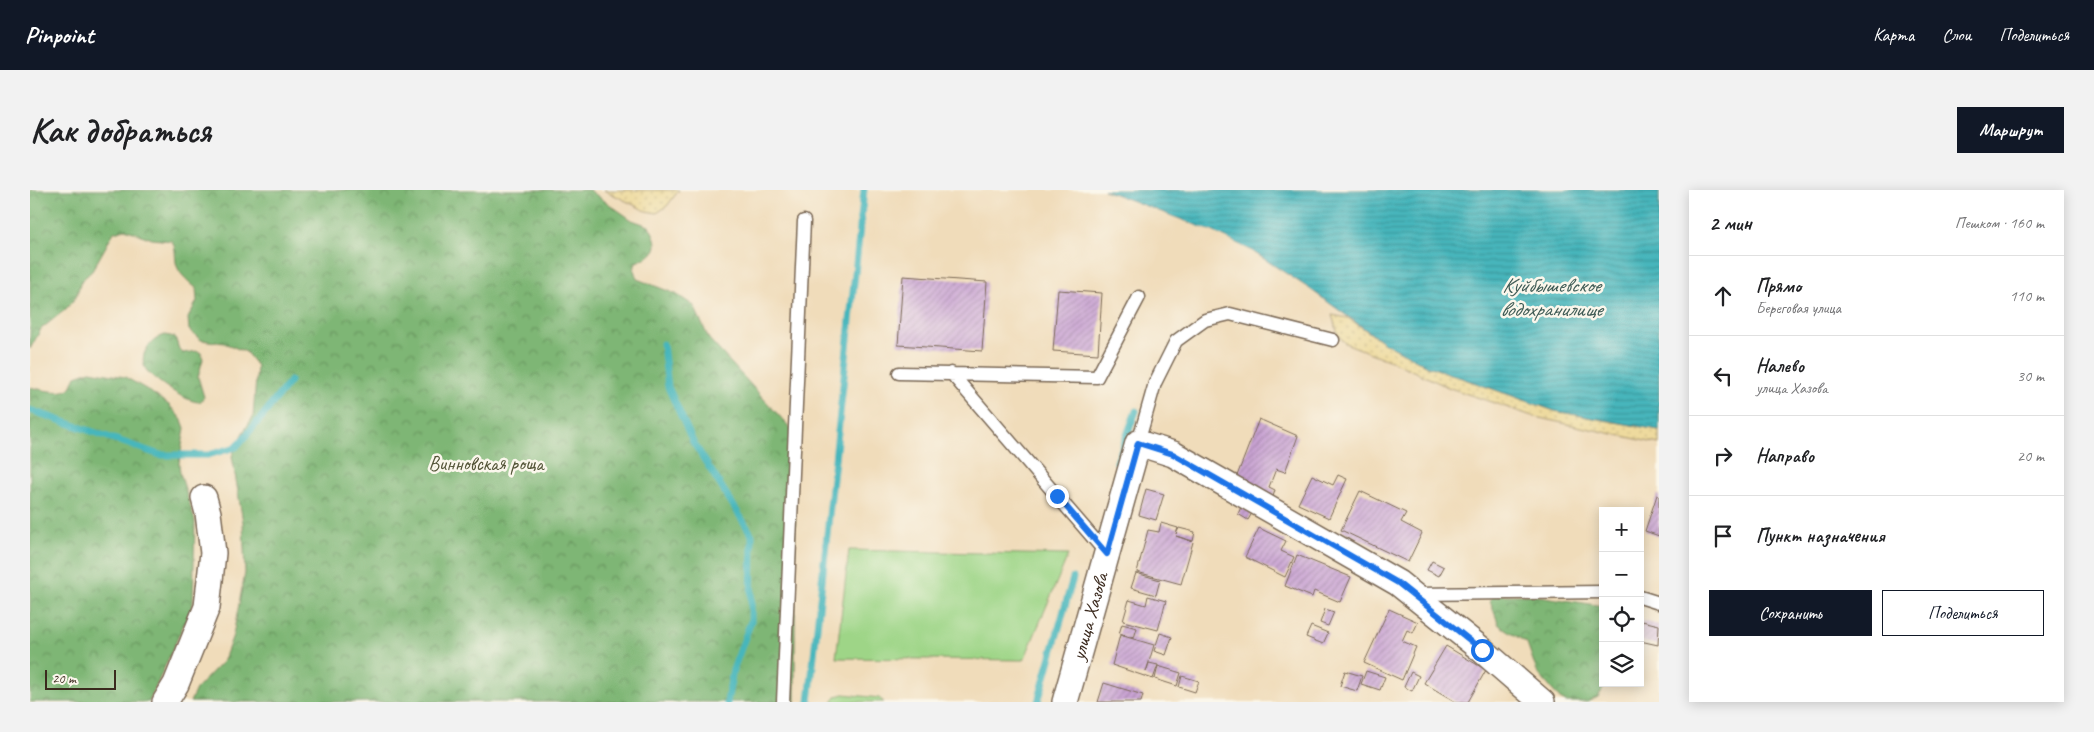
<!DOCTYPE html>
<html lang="ru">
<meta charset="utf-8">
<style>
:root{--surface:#fff;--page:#f2f2f2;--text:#202124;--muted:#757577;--line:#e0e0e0;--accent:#111827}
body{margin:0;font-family:Caveat,sans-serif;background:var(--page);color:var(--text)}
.controls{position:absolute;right:15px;bottom:15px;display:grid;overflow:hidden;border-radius:0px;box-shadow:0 2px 12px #0003}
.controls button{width:45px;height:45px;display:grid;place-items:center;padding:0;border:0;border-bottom:1px solid var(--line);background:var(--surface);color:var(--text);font:25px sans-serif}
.scale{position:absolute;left:15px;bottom:12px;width:71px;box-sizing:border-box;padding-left:5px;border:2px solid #3b2a1e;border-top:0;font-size:14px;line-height:18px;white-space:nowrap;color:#3b2a1e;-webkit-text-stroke:4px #fbf7ec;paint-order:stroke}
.stop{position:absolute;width:15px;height:15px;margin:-11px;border:4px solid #1a73e8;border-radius:50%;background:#fff}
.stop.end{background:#1a73e8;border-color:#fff;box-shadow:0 1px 5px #0008}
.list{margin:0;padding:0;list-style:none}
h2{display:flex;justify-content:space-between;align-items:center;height:65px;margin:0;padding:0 20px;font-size:21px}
h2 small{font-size:16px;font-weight:400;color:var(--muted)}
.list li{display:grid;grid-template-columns:32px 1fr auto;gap:15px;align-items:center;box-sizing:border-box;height:80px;padding:0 20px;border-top:1px solid var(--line)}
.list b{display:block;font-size:19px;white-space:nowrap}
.list p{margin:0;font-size:16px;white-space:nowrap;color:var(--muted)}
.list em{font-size:16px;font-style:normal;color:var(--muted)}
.actions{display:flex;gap:10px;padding:15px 20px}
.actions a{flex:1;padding:11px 0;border:1px solid var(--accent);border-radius:0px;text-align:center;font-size:18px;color:var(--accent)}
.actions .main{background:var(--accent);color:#fff}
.icon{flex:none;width:28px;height:28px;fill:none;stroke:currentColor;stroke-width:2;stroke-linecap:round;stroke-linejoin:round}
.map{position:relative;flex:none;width:1629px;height:512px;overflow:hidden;border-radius:0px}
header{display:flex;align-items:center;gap:30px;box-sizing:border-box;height:70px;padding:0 25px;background:var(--accent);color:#fff}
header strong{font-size:24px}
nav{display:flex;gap:28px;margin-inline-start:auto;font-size:18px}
.intro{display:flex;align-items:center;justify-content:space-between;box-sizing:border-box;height:120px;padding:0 30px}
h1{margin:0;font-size:35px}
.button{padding:12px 22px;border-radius:0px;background:var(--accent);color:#fff;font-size:18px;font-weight:700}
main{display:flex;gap:30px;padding:0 30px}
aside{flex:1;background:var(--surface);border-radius:0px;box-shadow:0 2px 12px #0003}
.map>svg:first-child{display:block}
</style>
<header>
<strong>Pinpoint</strong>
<nav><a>Карта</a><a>Слои</a><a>Поделиться</a></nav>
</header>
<div class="intro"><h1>Как добраться</h1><a class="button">Маршрут</a></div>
<main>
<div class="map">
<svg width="1629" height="512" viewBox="0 0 1629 512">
<defs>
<pattern id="forest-crowns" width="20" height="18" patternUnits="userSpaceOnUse" patternTransform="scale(1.25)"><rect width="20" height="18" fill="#7eb674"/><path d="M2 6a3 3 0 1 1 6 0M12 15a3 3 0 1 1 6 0" fill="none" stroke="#68945f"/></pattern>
<pattern id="sand-dots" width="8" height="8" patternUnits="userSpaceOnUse" patternTransform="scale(1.25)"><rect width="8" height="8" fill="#eeda9e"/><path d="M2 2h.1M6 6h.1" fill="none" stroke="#cdbb88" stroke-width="1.8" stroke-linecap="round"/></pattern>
<pattern id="water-rules" width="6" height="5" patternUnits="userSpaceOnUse" patternTransform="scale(1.25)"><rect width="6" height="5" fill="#46b6bc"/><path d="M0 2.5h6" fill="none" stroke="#3c9498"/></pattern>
<pattern id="building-hatch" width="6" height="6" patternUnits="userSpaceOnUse" patternTransform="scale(1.25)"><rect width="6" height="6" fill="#c9a3d3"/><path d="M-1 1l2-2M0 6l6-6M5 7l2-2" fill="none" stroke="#a485ab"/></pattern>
</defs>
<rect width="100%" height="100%" fill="#fbf7ec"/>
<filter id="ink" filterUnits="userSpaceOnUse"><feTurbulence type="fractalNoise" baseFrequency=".02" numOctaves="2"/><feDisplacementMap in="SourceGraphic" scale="10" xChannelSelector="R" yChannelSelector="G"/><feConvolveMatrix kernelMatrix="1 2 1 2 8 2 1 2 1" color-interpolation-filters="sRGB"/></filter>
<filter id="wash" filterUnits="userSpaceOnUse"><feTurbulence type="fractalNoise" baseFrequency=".0096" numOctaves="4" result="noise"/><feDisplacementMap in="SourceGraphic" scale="20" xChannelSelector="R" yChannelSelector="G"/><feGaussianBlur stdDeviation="1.12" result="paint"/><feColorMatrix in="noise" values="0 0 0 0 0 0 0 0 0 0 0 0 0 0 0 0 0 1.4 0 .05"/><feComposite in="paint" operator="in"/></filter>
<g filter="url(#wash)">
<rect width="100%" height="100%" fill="#f0dcba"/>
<!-- forest -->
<path fill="url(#forest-crowns)" stroke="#5c7049" d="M0,0H559L602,30L619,36C631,56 628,64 606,72L604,80L607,89L646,104L664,116L679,149L765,243V512H160L166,499L194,470L203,445L215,383L213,332L202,266L212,244L223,227L227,176L216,162L194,153L171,150L159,140L158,128L167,111L166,98C159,92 150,85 147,76C144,67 147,60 142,51L122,49L95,39L84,42L62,81L51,91L46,107L36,119L11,139L0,159Z
M135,145L145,147L149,159L153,163L168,161L171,163L173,169L168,187L174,207L170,212C157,213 126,191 117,181C106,166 121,149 135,145Z
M60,181L95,187L116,199L139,215L152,230L155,238L149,273L150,283L165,331L163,414L119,512H0V197C8,199 35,206 41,197C43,195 44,189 46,186Z
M1462,405H1502L1573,416V493H1577L1568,507L1557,512H1536L1530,509L1507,482L1497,453L1469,435L1460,411Z"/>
<!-- sand -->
<path fill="url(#sand-dots)" stroke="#94825e" d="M574,0H649L637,16L627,23L616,21Z
M1302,125L1318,128L1353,152L1398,176L1525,221L1629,240V254L1505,227L1420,198L1366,173L1315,153L1308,145Z"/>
<!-- green -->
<path fill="#9ed587" stroke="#6c8052" d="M819,360L1038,365L994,470L806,468Z
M814,504L849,508L854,512H802L807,506Z"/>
<!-- water -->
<path fill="url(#water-rules)" stroke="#40706d" d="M1074,0H1629V240L1525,221L1398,176L1353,152L1280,99L1222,61L1183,42Z"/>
<!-- pier -->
<path fill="#f0dcba" d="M1072,0L1183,42L1222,61L1231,70L1182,44L1074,2Z"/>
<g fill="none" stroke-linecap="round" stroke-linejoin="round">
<!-- stream -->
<path stroke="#46b6bc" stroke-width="7" d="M633,154L638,197L663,252L722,345L721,431L703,480L697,512
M0,220L130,265H178L206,257L231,228L260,191
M1087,272L1106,221
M779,512L834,0
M1008,512L1043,388"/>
</g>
<g id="blocks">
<!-- building -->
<path fill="url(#building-hatch)" d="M873,86L957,92L952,161L868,155Z
M1028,100L1072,103L1068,164L1023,161Z
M1229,229L1268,246L1255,282L1246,279L1239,297L1245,300L1242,310L1205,291Z
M1282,285L1303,295L1308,285L1317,289L1299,328L1268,314Z
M1116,299L1134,304L1126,330L1109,325Z
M1330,301L1376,323L1371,332L1392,343L1378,372L1311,340Z
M1627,305L1629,306V346L1615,341Z
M1211,317L1222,323L1218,330L1208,324Z
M1131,333L1148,338L1146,344L1149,338L1165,342L1163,351L1146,346L1163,352L1151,394L1107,382L1118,340L1129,342Z
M1229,338L1256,351L1251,361L1264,367L1255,387L1215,367Z
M1267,365L1321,387L1310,412L1284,401L1282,407L1255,396Z
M1402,371L1414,377L1409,386L1397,380Z
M1106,383L1130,390L1126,405L1101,398Z
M1118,406L1136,411L1128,440L1093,431L1099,410L1116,415Z
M1295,419L1304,422L1298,436L1290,433Z
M1359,419L1388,432L1383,443L1377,440L1372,451L1386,457L1372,490L1334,473Z
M1612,431L1629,435L1628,455L1610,451Z
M1092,434L1107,438L1104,448L1089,444Z
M1281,436L1298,443L1293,454L1276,447Z
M1130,443L1142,447L1136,465L1124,461Z
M1090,445L1124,455L1116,482L1119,473L1128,475L1123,489L1082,475Z
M1416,456L1456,480L1438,512H1426L1394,493Z
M1128,476L1151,483L1147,496L1125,489Z
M1315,481L1332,486L1327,501L1310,496Z
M1336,481L1355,487L1350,500L1331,494Z
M1381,482L1389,486L1382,501L1374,497Z
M1152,486L1169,491L1165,502L1149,497Z
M1074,493L1113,505L1111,512H1068Z"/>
</g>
</g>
<g filter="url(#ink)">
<use href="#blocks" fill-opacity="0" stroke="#7a6855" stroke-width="1"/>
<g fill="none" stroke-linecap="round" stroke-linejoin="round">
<defs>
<path id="service" d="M869,183L1067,187L1109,107
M921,183L1077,364
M1108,253L1125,193L1146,151L1175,130L1200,124L1303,150
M1385,404L1573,402
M1610,407L1629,413
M753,512L774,31"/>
<g id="minor">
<path d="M135,512L146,494L177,417L183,363L178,323L174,308"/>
<path id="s1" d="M1035,512L1108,253L1143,264L1368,393L1452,460L1512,512"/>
</g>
</defs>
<!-- service casing -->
<use href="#service" stroke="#7a6855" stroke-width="15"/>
<!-- minor casing -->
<use href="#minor" stroke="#7a6855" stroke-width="28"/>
<!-- service -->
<use href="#service" stroke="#fff" stroke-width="12"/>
<!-- minor -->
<use href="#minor" stroke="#fff" stroke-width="25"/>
</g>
</g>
<g fill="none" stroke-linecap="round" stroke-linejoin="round" filter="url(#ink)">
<!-- route -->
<path stroke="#1a73e8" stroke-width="6" d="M1027,306L1077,364L1108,253L1143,264L1368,393L1452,460"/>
</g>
<g text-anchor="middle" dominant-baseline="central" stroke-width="5" stroke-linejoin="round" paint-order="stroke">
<!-- park labels -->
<g font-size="20" fill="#545538" stroke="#fbf7ec">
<text x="456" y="273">Винновская роща</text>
</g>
<!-- street labels -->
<g font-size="20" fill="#3b2a1e" stroke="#fbf7ec">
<text stroke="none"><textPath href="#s1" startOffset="89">улица Хазова</textPath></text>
</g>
<!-- water labels -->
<g font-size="21" font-style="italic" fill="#3f5b55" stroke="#fbf7ec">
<text x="1521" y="95">Куйбышевское<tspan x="1521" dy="24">водохранилище</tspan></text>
</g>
</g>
</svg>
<div class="controls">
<button>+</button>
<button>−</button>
<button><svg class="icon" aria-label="locate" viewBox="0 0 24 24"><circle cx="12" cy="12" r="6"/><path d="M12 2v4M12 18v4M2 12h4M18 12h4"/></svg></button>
<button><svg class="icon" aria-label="layers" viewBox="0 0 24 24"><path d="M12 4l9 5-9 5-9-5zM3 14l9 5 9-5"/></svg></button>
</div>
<div class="scale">20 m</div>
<div class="stop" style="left:1452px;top:460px"></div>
<div class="stop end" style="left:1027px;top:306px"></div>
</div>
<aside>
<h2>2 мин<small>Пешком · 160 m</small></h2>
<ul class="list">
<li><svg class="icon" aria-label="ahead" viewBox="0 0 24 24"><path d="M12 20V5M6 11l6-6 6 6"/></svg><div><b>Прямо</b><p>Береговая улица</p></div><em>110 m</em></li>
<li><svg class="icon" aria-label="left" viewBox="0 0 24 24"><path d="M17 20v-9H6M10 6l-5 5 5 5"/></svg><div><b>Налево</b><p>улица Хазова</p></div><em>30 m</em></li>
<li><svg class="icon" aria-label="right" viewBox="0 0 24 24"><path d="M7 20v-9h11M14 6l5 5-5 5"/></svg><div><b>Направо</b></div><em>20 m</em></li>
<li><svg class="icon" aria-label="arrive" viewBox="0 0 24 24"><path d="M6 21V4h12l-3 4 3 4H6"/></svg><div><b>Пункт назначения</b></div></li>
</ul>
<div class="actions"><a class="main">Сохранить</a><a>Поделиться</a></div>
</aside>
</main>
